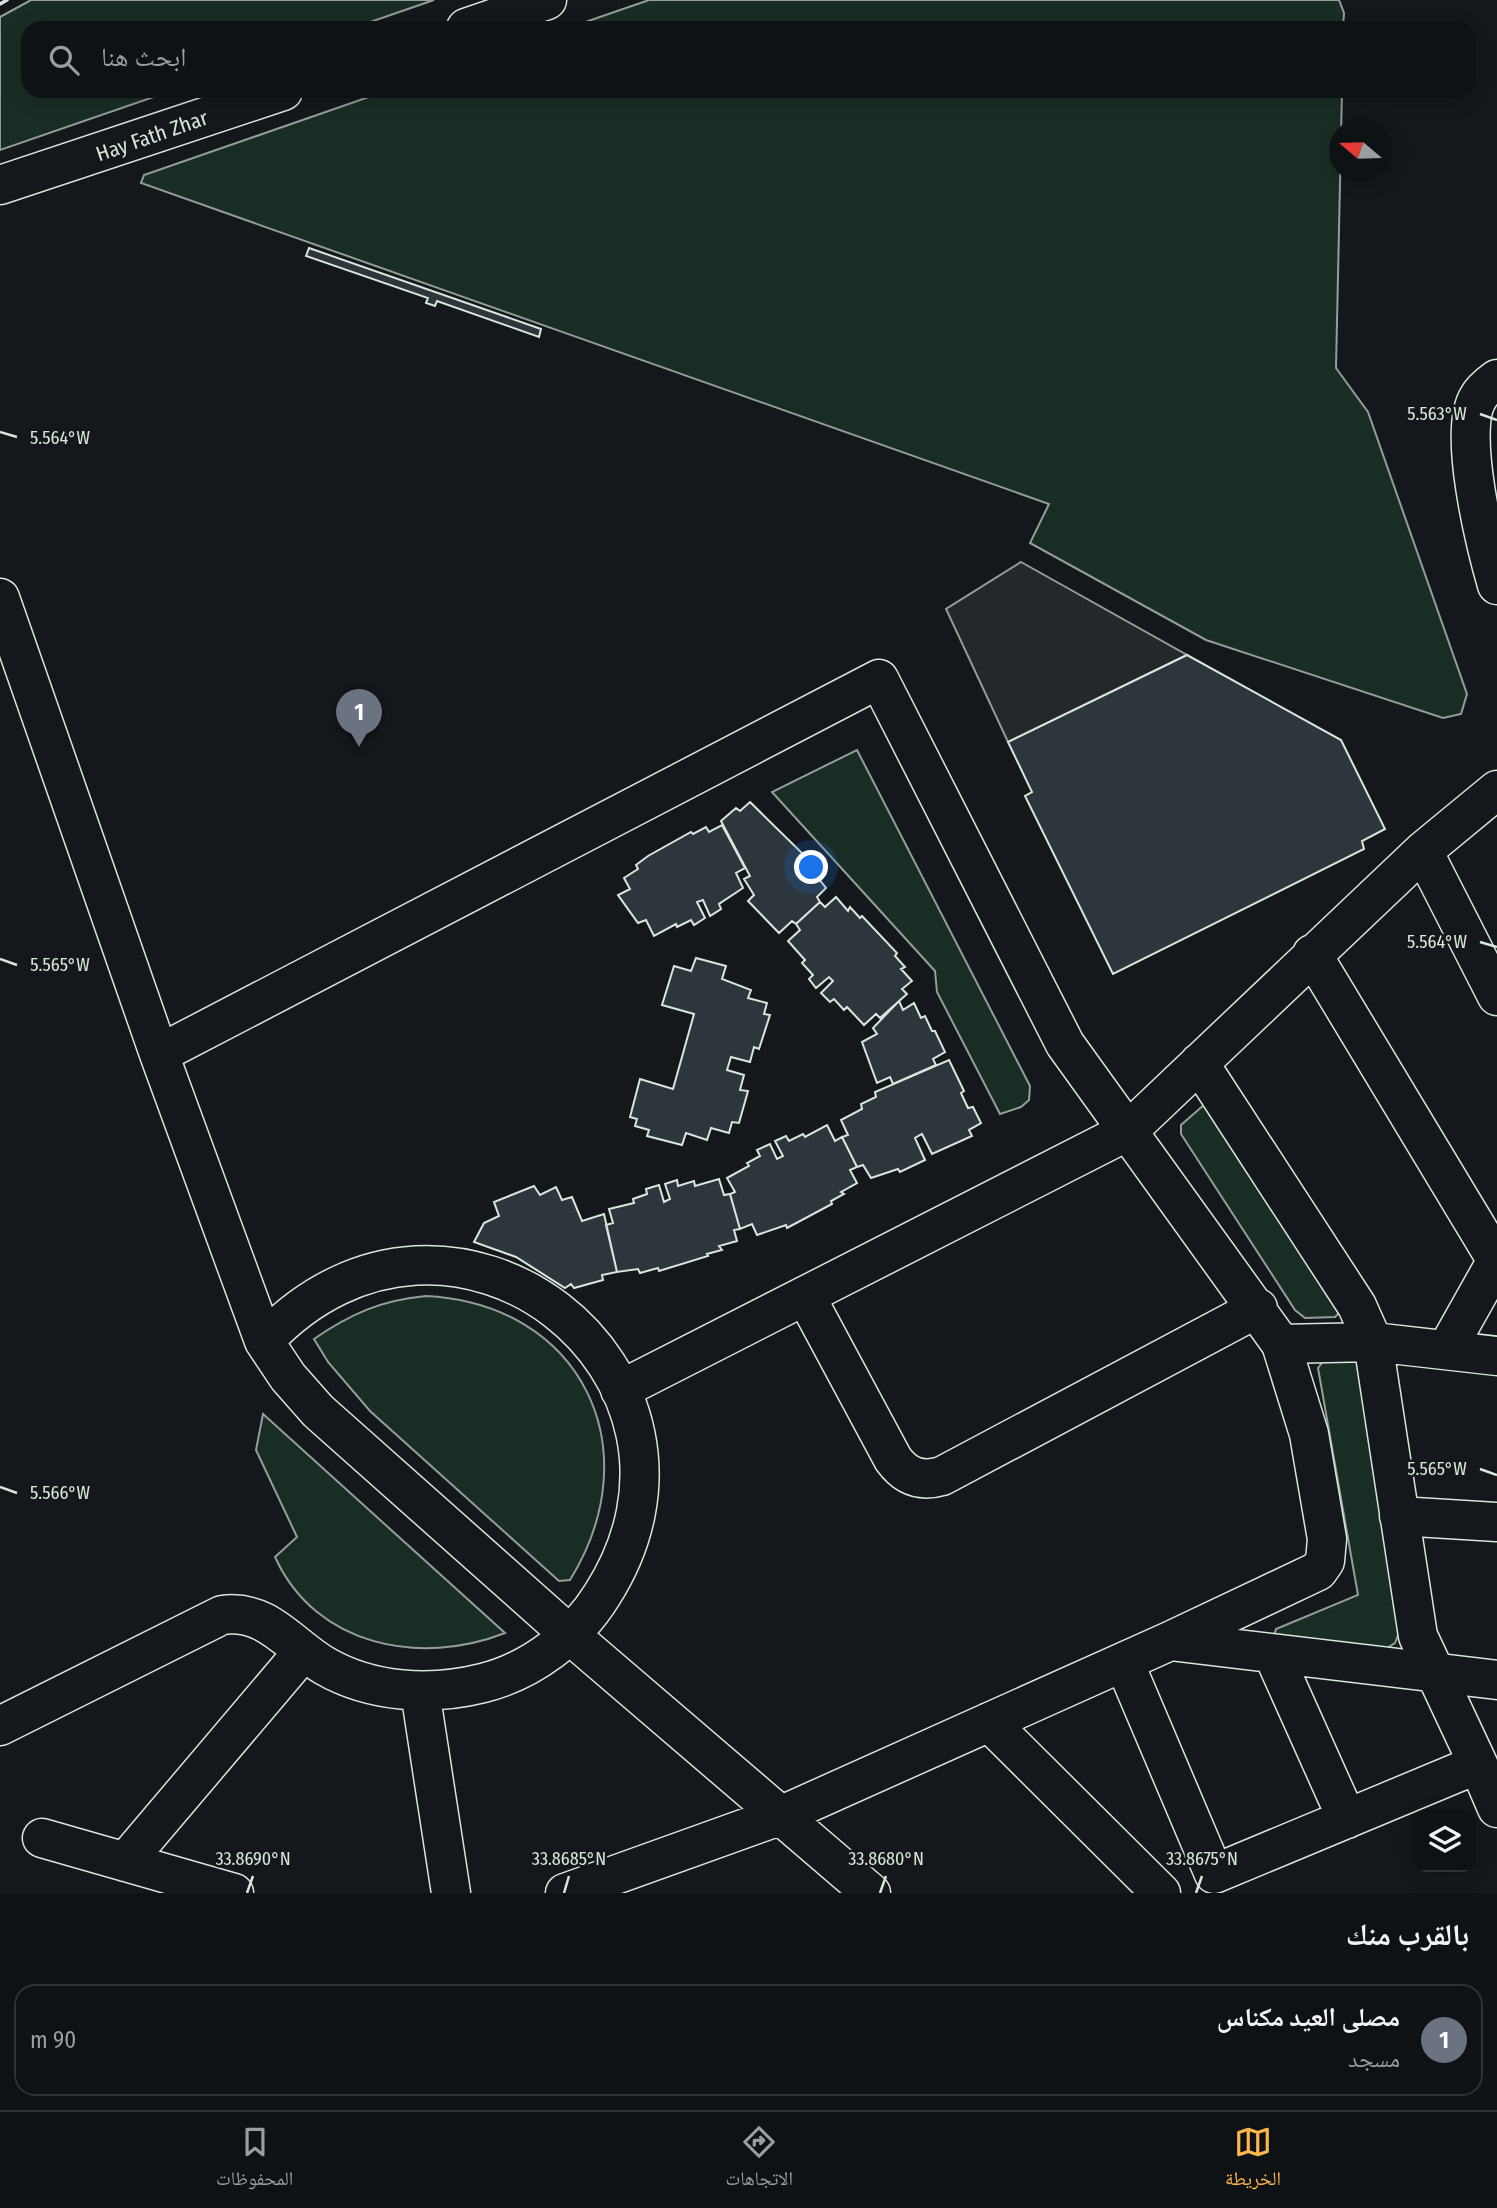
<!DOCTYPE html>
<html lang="ar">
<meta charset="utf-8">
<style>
:root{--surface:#0f1215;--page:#181b1e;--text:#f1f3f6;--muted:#9b9ea0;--line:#2f3234;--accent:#ffb74d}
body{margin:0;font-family:"Fira Sans Condensed","Noto Naskh Arabic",sans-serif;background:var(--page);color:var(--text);direction:rtl}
.controls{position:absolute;right:21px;bottom:21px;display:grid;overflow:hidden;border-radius:14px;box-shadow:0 4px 18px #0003}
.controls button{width:63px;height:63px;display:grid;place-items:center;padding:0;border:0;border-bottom:2px solid var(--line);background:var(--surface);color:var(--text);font:35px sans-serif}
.compass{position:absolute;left:1329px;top:119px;width:63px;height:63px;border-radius:50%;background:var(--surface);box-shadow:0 4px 18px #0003;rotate:289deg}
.you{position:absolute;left:812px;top:868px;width:24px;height:24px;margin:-18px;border:5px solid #fff;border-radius:50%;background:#1a73e8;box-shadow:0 0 0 10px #1a73e833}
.badge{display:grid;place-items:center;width:46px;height:46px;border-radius:50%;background:var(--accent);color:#fff;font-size:23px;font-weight:700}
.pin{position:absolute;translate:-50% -58px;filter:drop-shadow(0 2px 4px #0008)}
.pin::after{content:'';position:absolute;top:37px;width:24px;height:21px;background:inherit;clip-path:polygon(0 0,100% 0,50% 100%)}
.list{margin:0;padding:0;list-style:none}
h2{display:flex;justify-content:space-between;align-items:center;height:91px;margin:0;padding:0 28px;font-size:30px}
h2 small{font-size:23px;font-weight:400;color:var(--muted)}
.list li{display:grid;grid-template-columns:46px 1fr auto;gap:21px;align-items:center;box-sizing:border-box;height:112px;margin:0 14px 14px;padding:0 14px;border:2px solid var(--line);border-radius:21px}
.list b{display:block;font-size:26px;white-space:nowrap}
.list p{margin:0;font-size:23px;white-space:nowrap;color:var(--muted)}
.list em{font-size:23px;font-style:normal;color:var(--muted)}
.icon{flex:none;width:38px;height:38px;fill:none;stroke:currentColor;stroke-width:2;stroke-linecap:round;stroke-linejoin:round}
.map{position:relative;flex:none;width:1497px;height:1893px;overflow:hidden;direction:ltr}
.search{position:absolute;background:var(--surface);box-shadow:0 4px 18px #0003;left:21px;right:21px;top:21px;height:77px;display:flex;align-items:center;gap:18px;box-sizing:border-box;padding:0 24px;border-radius:21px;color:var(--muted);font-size:26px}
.sheet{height:217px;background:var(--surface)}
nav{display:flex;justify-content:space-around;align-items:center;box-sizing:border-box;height:98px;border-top:2px solid var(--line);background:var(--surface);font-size:19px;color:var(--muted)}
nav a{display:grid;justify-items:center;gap:4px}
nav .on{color:var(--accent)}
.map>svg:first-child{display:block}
</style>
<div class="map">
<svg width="1497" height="1893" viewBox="0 0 1497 1893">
<rect width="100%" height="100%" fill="#14181c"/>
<!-- green -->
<path fill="#1a2d24" stroke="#939e99" stroke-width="2" d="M31,0H434L353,28H28V91H171L0,150V17Z
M649,0H1339L1344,13L1343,28H568Z
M386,91H1342L1336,368L1368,412L1467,694L1461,714L1443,718L1206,640L1030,543L1049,504L141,183L144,175Z
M857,750L1030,1086L1029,1100L1021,1107L1000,1114L937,992L935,971L772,792Z
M1205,1104L1339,1313L1335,1317L1305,1318L1295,1310L1181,1134V1125Z
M426,1296C582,1304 651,1449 570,1580L559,1581L370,1411L328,1362L314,1339C350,1314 382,1300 426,1296Z
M1325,1359H1356L1359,1362L1400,1630L1395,1643L1387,1648L1274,1636L1276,1629L1358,1595L1318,1368Z
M263,1414L505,1633C421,1666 316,1647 275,1557L297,1537L256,1450Z"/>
<!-- parking -->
<path fill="#24282b" stroke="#939e99" stroke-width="2" d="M1021,562L1187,655L1008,742L946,609Z"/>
<!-- building -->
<path fill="#2c363c" stroke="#d8e6dc" stroke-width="2" d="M309,248L541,329L539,337L437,301L435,306L426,303L428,298L306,256Z
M1187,655L1341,740L1385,829L1362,841L1364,849L1113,974L1025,796L1032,792L1008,742Z
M750,802L809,860L806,863L826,888L817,897L820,902L796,924L792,921L779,933L748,901L754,895L744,879L750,876L721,821L736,808L740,811Z
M722,825L745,868L736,873L743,888L719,904L721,909L710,916L703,900L697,902L705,918L694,925L691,920L677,927L676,924L654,936L646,920L638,923L618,895L630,889L624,878L638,869L636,865L648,856L691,832L693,834L706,827L709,832Z
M836,897L848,911L850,907L860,918L862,916L897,953L895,956L905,967L901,969L912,981L902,989L907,994L880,1018L876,1014L864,1025L847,1007L844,1010L834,999L830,1002L821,993L833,981L829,977L816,988L809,979L813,975L802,963L805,960L788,941L800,930L796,924L820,902L825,907Z
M696,958L726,966L722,979L751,990L748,998L767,1003L764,1014L770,1015L759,1049L754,1047L750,1062L731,1057L727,1070L744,1075L740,1090L748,1091L739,1123L732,1122L729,1133L711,1128L707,1140L686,1133L682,1145L647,1136L649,1130L635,1126L637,1119L630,1117L640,1079L673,1089L694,1014L662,1005L674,966L691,971Z
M899,1001L903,1010L914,1003L921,1018L925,1016L932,1031H935L945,1052L933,1059L936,1065L893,1084L890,1077L877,1083L862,1042L877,1034L873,1028Z
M949,1060L964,1091L961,1093L968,1108L973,1107L981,1123L969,1130L972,1136L932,1154L922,1134L915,1138L925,1160L900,1172L898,1169L871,1178L863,1165L857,1167L842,1137L848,1135L841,1120L862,1109L861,1104L876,1097L875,1092Z
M827,1125L835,1141L842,1137L857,1167L850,1170L857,1183L841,1192L844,1194L831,1201L832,1204L787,1228L786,1225L757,1235L752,1224L740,1229L730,1194L735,1192L727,1178L749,1166L747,1163L760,1156L757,1150L770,1144L777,1159L783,1156L775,1141L786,1136L789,1141L803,1134L805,1137Z
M719,1179L724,1195L730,1194L740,1229L734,1230L737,1241L719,1246L722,1250L707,1254L708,1256L659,1271L658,1268L640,1273L638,1269L617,1272L606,1225L613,1223L609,1209L634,1203L633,1199L647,1194L646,1189L659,1185L664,1202L670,1199L665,1184L677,1180L678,1186L694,1181L695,1186Z
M534,1186L540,1195L556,1187L562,1200L572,1197L582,1221L604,1214L617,1272L602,1275L603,1280L574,1288L571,1284L565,1288L516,1257L474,1242L484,1223L499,1216L494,1202Z"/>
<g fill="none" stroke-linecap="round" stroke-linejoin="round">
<defs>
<path id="minor" d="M466,28L547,0
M0,185L283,91
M1497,379C1490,384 1482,390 1478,398C1457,431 1486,547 1497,585
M0,598L159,1054L264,1341L288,1377L318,1411L570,1635L871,1893
M1423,851L1497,996
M1312,954L1497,1261
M159,1054L879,679L1065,1044L1281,1344L1309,1434L1327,1539L1325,1561L1318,1571L1170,1641L782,1815L565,1893
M1199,1063L1357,1306L1373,1342L1418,1636L1478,1764
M806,1297L893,1459C906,1477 921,1482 942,1476L1258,1308
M1281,1344L1373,1342L1497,1356
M1447,1349L1497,1260
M620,1390L1128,1131L1423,851L1497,790
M1399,1516L1497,1522
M1170,1641L1497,1680
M1273,1654L1347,1819
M1124,1662L1214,1874L1478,1764L1497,1808
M420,1691L451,1893
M989,1722L1161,1893
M0,1726L222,1615C268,1609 289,1645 325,1666C372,1693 431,1696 483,1683C531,1671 576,1637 602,1595C744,1373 451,1142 264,1341
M42,1838L234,1893
M125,1862L303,1652"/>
</defs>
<!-- minor casing -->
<use href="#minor" stroke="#d8e6dc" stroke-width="41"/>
<!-- minor -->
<use href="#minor" stroke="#14181c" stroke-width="38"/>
<!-- wall -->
<path stroke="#d8e6dc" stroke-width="3.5" d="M0,4L7,0"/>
</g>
<!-- ticks -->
<path fill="none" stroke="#d8e6dc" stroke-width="2.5" d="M1480,414L1497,420M0,432L17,437M1480,942L1497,947M0,959L17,965M1480,1469L1497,1475M0,1487L17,1493M247,1893L253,1876M564,1893L569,1876M880,1893L886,1876M1196,1893L1202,1876"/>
<g text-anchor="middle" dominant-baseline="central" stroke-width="5" stroke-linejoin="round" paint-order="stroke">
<!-- street labels -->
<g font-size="21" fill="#d8e6dc" stroke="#14181c">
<text transform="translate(152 136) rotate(-19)">Hay Fath Zhar</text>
</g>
</g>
<g font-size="18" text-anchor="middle" fill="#d8e6dc" stroke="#14181c" stroke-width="5" stroke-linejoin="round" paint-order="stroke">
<text x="1437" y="420">5.563°W</text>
<text x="60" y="444">5.564°W</text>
<text x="1437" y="948">5.564°W</text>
<text x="60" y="971">5.565°W</text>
<text x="1437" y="1475">5.565°W</text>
<text x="60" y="1499">5.566°W</text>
<text x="253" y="1865">33.8690°N</text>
<text x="569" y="1865">33.8685°N</text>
<text x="886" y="1865">33.8680°N</text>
<text x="1202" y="1865">33.8675°N</text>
</g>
</svg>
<div class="controls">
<button><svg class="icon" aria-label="layers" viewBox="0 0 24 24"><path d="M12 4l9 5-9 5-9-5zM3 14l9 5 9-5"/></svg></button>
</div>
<svg class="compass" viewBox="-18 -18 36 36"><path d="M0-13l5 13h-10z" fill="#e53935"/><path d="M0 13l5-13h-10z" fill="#9b9ea0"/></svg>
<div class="you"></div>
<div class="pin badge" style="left:359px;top:747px;background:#6b7280">1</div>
<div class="search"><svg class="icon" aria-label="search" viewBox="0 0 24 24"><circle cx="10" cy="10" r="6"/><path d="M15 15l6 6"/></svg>ابحث هنا</div>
</div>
<section class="sheet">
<h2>بالقرب منك<small></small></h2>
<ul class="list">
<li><span class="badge" style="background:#6b7280">1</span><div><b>مصلى العيد مكناس</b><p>مسجد</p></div><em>90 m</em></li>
</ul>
</section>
<nav>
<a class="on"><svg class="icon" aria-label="map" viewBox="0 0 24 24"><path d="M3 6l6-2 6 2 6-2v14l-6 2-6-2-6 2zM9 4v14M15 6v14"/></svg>الخريطة</a>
<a><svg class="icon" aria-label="directions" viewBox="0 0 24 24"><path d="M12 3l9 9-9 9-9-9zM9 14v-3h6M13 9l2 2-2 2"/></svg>الاتجاهات</a>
<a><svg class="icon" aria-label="saved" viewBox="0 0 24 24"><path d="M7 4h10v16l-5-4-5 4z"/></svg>المحفوظات</a>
</nav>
